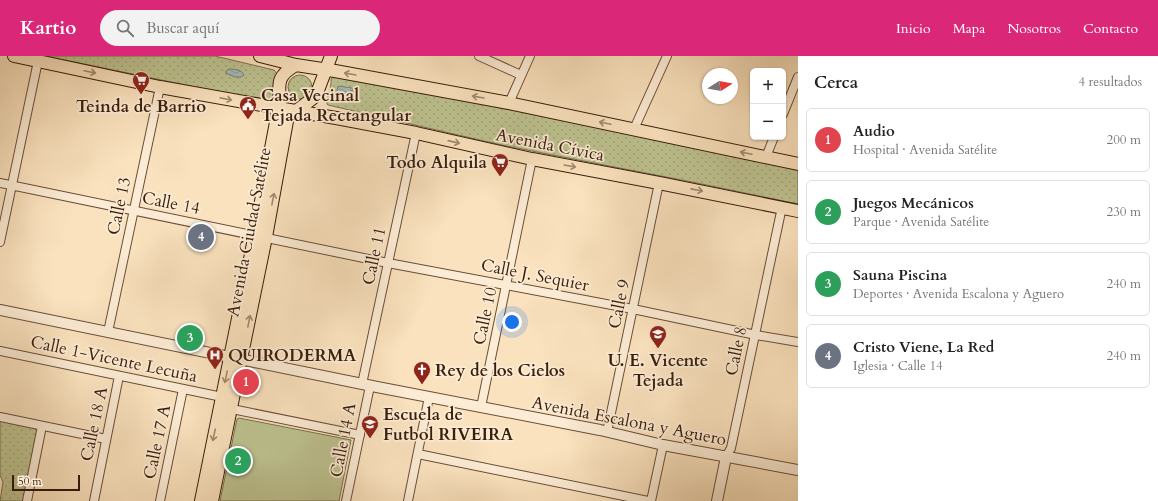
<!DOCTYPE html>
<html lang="es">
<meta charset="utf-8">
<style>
:root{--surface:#fff;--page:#f2f2f2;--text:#222;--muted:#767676;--line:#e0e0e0;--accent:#db2777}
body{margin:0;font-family:Cardo,serif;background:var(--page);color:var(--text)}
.controls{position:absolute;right:12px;top:12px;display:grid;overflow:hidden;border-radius:6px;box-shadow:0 1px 3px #0004}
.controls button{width:36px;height:36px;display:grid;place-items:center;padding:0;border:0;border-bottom:1px solid var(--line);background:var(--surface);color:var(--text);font:20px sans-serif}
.compass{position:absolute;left:702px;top:12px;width:36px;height:36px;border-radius:50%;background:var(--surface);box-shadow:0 1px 3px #0004;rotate:79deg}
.scale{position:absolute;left:12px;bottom:10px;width:68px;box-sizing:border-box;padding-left:4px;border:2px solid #3a1d0a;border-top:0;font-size:11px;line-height:14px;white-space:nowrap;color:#3a1d0a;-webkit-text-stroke:3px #fcecd5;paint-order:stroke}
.you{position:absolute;left:512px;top:266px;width:14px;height:14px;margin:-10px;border:3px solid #fff;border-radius:50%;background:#1a73e8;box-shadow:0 0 0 6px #1a73e833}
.badge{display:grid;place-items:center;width:26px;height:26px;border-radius:50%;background:var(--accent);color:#fff;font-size:13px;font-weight:700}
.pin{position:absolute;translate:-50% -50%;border:2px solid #fff;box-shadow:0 1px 4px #0006}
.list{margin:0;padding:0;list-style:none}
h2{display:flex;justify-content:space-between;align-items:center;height:52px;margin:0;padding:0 16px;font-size:17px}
h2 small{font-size:13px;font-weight:400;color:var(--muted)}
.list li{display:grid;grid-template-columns:26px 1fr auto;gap:12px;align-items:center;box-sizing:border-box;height:64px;margin:0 8px 8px;padding:0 8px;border:1px solid var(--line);border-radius:6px}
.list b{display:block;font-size:15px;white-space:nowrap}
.list p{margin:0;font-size:13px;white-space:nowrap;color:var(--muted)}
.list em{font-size:13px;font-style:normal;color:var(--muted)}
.icon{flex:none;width:22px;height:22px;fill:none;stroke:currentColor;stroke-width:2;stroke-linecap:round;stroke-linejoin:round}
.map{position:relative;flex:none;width:798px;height:445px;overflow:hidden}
header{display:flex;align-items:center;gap:24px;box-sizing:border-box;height:56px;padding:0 20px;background:var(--accent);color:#fff}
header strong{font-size:19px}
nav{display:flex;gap:22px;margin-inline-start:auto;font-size:14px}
.search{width:280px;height:36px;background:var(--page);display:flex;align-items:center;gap:10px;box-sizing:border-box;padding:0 14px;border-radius:22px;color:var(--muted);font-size:15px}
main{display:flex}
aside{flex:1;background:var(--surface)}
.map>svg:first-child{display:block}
</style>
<header>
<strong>Kartio</strong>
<div class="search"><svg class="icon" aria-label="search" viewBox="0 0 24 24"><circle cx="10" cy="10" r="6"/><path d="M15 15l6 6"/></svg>Buscar aquí</div>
<nav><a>Inicio</a><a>Mapa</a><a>Nosotros</a><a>Contacto</a></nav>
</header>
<main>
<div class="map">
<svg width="798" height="445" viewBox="0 0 798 445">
<defs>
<pattern id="park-dots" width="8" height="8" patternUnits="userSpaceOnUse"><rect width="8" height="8" fill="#bec391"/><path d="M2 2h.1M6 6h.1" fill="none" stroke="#a4a77c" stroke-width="1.8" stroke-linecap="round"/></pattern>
<pattern id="water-waves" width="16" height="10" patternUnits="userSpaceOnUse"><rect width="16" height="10" fill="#a3bbbc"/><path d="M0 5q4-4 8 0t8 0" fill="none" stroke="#8da0a0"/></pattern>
</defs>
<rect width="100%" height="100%" fill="#fae2be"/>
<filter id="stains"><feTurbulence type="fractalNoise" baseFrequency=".005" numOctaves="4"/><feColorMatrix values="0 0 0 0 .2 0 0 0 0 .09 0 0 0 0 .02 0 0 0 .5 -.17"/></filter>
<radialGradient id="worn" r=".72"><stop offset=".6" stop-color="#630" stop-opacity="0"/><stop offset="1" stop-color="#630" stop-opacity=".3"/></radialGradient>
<!-- park -->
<path fill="url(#park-dots)" stroke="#7c704e" d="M46,0H215L274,14L277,18L274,27L273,41L271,44L267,46Z
M288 31a12 12 0 1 1 24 0a12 12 0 1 1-24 0Z
M336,19L700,92L798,113V148L692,126L506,90L328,49L327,48C326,40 332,33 331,23Z
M0,365L34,372L37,375L23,445H0L3,426L0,419Z"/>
<!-- pitch -->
<path fill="#bec391" stroke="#7c704e" d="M239,362L351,384L339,445H220L237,363Z"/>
<!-- water -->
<path fill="url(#water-waves)" stroke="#797c75" d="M229,13C235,13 242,14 244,19L241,21H235L226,17V15Z
M338,30L352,32L353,34L350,35L349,39L352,44H349L336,41Z"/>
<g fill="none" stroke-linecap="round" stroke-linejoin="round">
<defs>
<path id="minor" d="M479,0L521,19
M509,47L530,0
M783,58L798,21
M634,73L667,0
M766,101L774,81
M0,127L388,207L633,253L756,279L798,286
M0,186L38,5
M108,276L160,31
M0,295L227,342
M362,328L416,77
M481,351L532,103
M232,353L360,379
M0,361L106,383
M607,376L659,127
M418,398L648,445
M726,401L731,392L782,151
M27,445L42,370
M94,445L119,320
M160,445L183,333
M346,445L370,330
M408,445L429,341
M651,445L663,389"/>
<path id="tertiary" d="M0,254L377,331L600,374L663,389L798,414
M717,445L726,401"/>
<path id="primary" d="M14,0L160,31L278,52L336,62L416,77L532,103L659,127L798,155
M260,0L296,9L335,15L509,47L798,108
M296,55L312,43L317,37L331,0
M201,445L251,198L280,45C278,26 278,19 296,9
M212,445L266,181L289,54"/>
</defs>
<!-- minor casing -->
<use href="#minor" stroke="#6a4e37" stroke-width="10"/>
<!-- tertiary casing -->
<use href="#tertiary" stroke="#6a4e37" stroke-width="12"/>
<!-- primary casing -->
<use href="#primary" stroke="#3a1d0a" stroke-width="14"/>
<!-- minor -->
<use href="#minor" stroke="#fcecd5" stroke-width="8"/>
<!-- tertiary -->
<use href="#tertiary" stroke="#fcecd5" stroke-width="10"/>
<!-- primary -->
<use href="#primary" stroke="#fae2be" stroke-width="12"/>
</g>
<!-- one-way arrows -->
<defs><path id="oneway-shaft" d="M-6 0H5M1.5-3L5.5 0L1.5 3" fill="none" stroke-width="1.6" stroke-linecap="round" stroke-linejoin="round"/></defs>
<g stroke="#a4896d">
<use href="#oneway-shaft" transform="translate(90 16) rotate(12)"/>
<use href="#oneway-shaft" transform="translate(350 18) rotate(-170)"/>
<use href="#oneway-shaft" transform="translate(478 41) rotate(-170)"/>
<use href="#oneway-shaft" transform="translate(226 43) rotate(11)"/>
<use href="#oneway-shaft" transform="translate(605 67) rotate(-168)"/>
<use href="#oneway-shaft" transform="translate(454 86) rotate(13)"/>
<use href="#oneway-shaft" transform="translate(746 97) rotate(-168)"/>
<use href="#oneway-shaft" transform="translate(570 110) rotate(10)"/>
<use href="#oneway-shaft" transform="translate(697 134) rotate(11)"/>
<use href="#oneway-shaft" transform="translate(273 143) rotate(-79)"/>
<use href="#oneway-shaft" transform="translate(249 265) rotate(-79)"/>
<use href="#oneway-shaft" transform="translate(226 321) rotate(102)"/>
<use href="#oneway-shaft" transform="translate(214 379) rotate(102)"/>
</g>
<!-- icons -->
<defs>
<symbol id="supermarket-pin" viewBox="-11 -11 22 30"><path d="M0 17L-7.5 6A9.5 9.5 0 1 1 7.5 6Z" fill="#8f2418" stroke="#fcecd5"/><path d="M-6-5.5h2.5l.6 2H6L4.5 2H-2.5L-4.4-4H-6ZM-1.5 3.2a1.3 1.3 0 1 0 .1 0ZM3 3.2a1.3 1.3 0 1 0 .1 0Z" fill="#fff"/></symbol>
<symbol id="civic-pin" viewBox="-11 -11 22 30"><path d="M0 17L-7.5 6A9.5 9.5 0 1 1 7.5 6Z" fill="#8f2418" stroke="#fcecd5"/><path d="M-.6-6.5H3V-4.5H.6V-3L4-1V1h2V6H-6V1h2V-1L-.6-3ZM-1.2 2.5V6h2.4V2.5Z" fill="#fff"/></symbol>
<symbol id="school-pin" viewBox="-11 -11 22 30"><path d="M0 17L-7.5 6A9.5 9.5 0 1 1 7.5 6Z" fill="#8f2418" stroke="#fcecd5"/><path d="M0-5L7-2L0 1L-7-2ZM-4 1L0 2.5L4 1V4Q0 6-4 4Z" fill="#fff"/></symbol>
<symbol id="hospital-pin" viewBox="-11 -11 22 30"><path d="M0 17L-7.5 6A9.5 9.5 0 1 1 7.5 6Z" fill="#8f2418" stroke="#fcecd5"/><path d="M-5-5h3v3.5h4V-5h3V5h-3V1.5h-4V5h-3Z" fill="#fff"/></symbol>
<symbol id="church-pin" viewBox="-11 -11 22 30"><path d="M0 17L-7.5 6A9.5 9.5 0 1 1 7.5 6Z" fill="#8f2418" stroke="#fcecd5"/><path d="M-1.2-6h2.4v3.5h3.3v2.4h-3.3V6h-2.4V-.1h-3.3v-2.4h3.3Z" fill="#fff"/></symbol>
<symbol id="university-pin" viewBox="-11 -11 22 30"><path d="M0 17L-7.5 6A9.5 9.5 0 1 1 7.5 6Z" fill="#8f2418" stroke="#fcecd5"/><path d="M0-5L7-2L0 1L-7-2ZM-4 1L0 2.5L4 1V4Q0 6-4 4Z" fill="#fff"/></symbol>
</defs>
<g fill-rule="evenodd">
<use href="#supermarket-pin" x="131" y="14" width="20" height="27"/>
<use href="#civic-pin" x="238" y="39" width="20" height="27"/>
<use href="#supermarket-pin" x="490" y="96" width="20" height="27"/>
<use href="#school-pin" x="648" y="268" width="20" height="27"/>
<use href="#hospital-pin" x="205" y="289" width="20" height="27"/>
<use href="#church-pin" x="412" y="304" width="20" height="27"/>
<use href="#university-pin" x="360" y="358" width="20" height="27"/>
</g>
<g text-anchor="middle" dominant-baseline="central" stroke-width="3.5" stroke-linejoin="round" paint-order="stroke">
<!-- poi labels -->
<g font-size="17" font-weight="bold" fill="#3a1d0a" stroke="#fcecd5" text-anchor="start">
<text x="261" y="39">Casa Vecinal<tspan x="261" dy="20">Tejada Rectangular</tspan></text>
<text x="141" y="50" text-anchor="middle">Teinda de Barrio</text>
<text x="487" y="106" text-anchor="end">Todo Alquila</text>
<text x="228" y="299">QUIRODERMA</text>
<text x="658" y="304" text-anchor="middle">U. E. Vicente<tspan x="658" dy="20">Tejada</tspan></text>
<text x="435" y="314">Rey de los Cielos</text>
<text x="383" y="358">Escuela de<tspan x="383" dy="20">Futbol RIVEIRA</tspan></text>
</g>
<!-- street labels -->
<g font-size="17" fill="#3a1d0a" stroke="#fcecd5">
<text transform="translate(550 89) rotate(11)">Avenida Cívica</text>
<text transform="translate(171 147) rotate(11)">Calle 14</text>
<text transform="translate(119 150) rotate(-78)">Calle 13</text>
<text transform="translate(249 176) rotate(-79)">Avenida Ciudad Satélite</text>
<text transform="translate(374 200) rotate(-78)">Calle 11</text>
<text transform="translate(535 219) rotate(11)">Calle J. Sequier</text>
<text transform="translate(619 248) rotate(-78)">Calle 9</text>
<text transform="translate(485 260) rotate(-78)">Calle 10</text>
<text transform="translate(736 295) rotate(-78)">Calle 8</text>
<text transform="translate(114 303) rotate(12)">Calle 1-Vicente Lecuña</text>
<text transform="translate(629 365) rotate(11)">Avenida Escalona y Aguero</text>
<text transform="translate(94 368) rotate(-78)">Calle 18 A</text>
<text transform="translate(343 384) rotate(-79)">Calle 14 A</text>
<text transform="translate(157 386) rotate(-78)">Calle 17 A</text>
</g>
</g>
<rect width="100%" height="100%" filter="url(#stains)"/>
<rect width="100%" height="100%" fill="url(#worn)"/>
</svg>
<div class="controls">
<button>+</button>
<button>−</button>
</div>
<svg class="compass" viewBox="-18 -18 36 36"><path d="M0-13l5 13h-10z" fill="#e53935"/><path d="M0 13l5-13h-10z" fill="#767676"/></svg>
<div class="scale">50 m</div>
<div class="you"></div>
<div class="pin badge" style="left:246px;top:326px;background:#e0444e">1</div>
<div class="pin badge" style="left:238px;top:405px;background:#2e9e5b">2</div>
<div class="pin badge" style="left:190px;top:282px;background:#2e9e5b">3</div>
<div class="pin badge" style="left:201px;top:181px;background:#6b7280">4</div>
</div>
<aside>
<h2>Cerca<small>4 resultados</small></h2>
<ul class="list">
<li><span class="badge" style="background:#e0444e">1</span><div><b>Audio</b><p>Hospital · Avenida Satélite</p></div><em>200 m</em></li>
<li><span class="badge" style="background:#2e9e5b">2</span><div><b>Juegos Mecánicos</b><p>Parque · Avenida Satélite</p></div><em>230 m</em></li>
<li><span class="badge" style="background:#2e9e5b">3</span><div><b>Sauna Piscina</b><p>Deportes · Avenida Escalona y Aguero</p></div><em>240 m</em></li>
<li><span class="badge" style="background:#6b7280">4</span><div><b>Cristo Viene, La Red</b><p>Iglesia · Calle 14</p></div><em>240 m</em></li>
</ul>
</aside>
</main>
